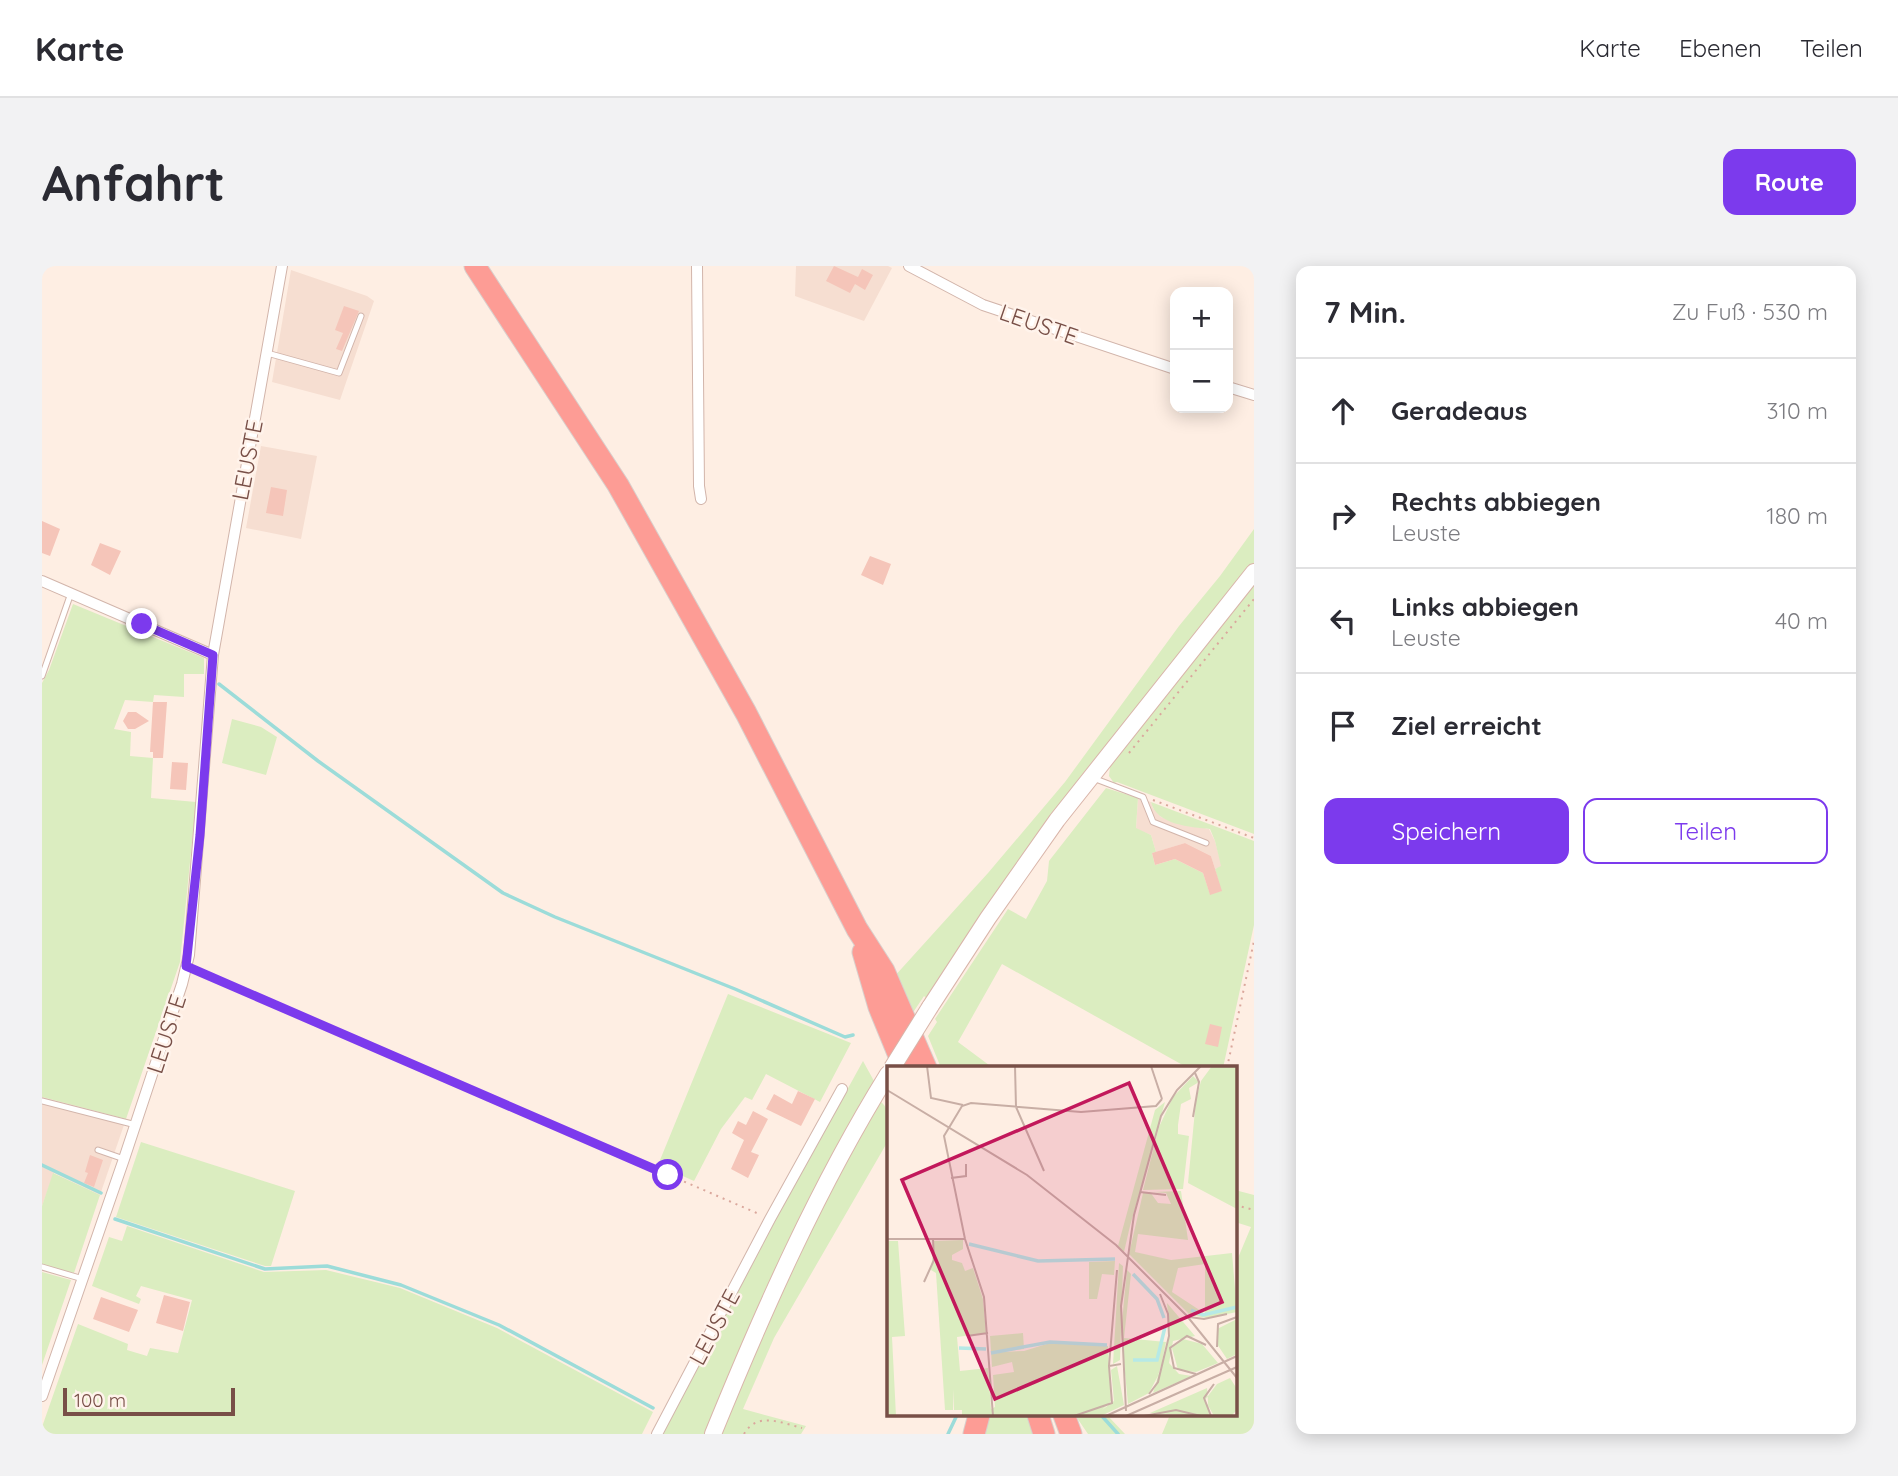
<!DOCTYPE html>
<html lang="de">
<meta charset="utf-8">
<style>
:root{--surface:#fff;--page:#f2f2f3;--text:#2b2b33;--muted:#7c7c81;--line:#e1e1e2;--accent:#7c3aed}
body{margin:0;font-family:Quicksand,sans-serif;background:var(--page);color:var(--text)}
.controls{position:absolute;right:21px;top:21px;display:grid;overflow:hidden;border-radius:14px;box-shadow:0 4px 18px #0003}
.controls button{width:63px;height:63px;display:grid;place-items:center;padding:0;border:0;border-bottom:2px solid var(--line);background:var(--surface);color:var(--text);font:35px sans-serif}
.scale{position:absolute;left:21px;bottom:18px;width:172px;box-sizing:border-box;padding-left:7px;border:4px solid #784f47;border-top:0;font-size:19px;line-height:24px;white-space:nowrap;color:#784f47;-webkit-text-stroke:5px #fff3eb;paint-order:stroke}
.stop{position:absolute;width:21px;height:21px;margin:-16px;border:5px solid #7c3aed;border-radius:50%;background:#fff}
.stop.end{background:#7c3aed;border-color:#fff;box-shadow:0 2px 7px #0008}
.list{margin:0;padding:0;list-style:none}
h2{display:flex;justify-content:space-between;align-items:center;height:91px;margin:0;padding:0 28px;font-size:30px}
h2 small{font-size:23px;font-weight:400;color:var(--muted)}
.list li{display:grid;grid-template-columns:46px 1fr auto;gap:21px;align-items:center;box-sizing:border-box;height:105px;padding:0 28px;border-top:2px solid var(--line)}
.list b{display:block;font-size:26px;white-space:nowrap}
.list p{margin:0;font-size:23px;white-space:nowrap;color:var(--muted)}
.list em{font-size:23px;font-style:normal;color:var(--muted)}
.actions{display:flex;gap:14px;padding:21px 28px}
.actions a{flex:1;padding:16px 0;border:2px solid var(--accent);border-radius:14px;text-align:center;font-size:24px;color:var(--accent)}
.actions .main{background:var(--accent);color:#fff}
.icon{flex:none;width:38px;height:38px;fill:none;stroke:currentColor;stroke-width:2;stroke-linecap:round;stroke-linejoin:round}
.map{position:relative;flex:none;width:1212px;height:1168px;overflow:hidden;border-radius:14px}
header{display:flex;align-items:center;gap:42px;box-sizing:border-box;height:98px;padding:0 35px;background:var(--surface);border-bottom:2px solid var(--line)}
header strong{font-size:33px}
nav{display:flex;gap:38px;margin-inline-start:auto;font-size:24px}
.intro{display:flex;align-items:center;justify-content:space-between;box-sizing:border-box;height:168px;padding:0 42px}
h1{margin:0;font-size:49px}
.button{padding:18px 32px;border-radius:14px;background:var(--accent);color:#fff;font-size:24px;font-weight:700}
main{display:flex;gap:42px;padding:0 42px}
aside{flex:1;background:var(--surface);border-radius:14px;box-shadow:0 4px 18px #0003}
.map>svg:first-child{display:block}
</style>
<header>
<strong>Karte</strong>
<nav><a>Karte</a><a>Ebenen</a><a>Teilen</a></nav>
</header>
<div class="intro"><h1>Anfahrt</h1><a class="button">Route</a></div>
<main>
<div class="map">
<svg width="1212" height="1168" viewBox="0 0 1212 1168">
<rect width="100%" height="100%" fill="#feeee3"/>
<!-- residential -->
<path fill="#f6ded1" d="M754,0H846L850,2L822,55L753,30Z
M249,4L325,30L332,35L298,134L230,116Z
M219,180L275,190L259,273L204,262Z
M1096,532L1109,536L1111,542L1119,551L1129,555L1167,563L1173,575L1180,601L1173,603L1169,590L1143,577L1114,586L1109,569L1094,563Z
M0,831L84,853L58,929L12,907L0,940Z"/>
<!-- green -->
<path fill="#dbedc0" d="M1212,263V297L1038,511L942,645L884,732L882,730L868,751L851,712L946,607L1023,516L1137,360L1178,310Z
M1212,316V568L1075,516L1072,517L1067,510L1069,493Z
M31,338L162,392V408H142V431L112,429L111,436L83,434L72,463L89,466L88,490L111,492L109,532L154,536L138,696L84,853L0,831V417L7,404Z
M190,453L219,461L235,471L224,509L180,497Z
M1064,522L1096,532L1094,562L1109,569L1114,586L1110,587L1113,599L1133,593L1161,607L1168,628L1179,625L1173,603L1179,600L1173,575L1168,563C1149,561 1114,559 1109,536L1212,575V659L1181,802H1146L960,698L916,776L951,802H899L886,770L895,756L893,753L966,643L984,653L1005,615L1007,595Z
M686,728L809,777L778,836L724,808L710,834L703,831L679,863L652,915L616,899Z
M821,795L832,815C770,931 711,1046 663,1168H621L734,953Z
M838,835C850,844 846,861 846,875L732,1072L701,1143L764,1160L759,1168H676C723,1053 778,943 838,835Z
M99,876L253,925L229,1000H223L74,951Z
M11,907L58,929L32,1007L0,999V940Z
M1193,924L1212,929V1168H1120L1128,1149H1193V999L1209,961L1193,956Z
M85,960L222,1006L284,1004L358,1022L455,1062L611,1146L600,1168H0V1161L36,1058L86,1078L85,1084L105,1090L108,1082L136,1087L150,1034L99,1020L94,1030L99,1033L97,1038L50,1020L67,971L80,975Z
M0,1006L29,1014L0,1099Z
M945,1149H986L993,1168H938Z
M1033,1149H1065L1083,1168H1046Z"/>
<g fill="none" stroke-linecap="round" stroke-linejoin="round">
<!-- stream -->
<path stroke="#9cdcd9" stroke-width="3.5" d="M177,418L276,495L461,627L513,651L693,723L803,771L811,769
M0,899L59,927
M73,953L223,1003L285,1000L359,1019L457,1059L611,1142
M1059,1149L1076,1168
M906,1168L915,1149"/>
</g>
<!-- building -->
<path fill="#f5c5b9" d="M792,0L816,11L820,3L831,9L823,24L813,18L808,27L784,15Z
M302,40L317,45L300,85L294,83L301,67L293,64Z
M229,221L245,224L241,250L224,247Z
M0,255L18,263L8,290L0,287Z
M58,277L79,285L68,309L49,299Z
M828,290L849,298L841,319L819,309Z
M111,436H125L121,492H111V486H108Z
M86,446H94L107,455L93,463H86L81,455Z
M130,496L146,497L144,524L128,523Z
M1143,577L1169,590L1180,625L1168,629L1161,607L1133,593L1113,599L1110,587Z
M1168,758L1180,761L1176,781L1163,778Z
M756,825L773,833L759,860L724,843L732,828L750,838Z
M711,845L726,853L709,886L717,889L706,912L689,903L702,874L690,867L696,855L704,859Z
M48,889L61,894L52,921L42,917L46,907L43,906Z
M122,1029L148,1036L141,1065L114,1057Z
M59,1031L96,1044L87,1066L51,1053Z"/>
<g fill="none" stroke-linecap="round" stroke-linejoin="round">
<defs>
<path id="lane" d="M225,87L297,107L319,50
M0,410L29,327
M1051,512L1101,531L1111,556L1164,577
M0,835L94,859
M56,884L82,893
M0,1001L41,1013"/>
<path id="street" d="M655,0L657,220L659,233
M867,0L941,39L1133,103
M1186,121L1212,129
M0,315L171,389
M0,1130L82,893L140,718L147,689L171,389L240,0
M615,1168L728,953L800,823"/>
<path id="secondary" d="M888,741L946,652L1015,554L1212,306
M671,1168C721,1045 776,921 846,808"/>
<path id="highway" d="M433,0L576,219L704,447L815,663L842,705L884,802
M821,686L837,741L862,802
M996,1149L1002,1168
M1022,1149L1029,1168
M932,1168L937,1149"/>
</defs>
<!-- lane casing -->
<use href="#lane" stroke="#d2b5ab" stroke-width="7"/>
<!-- street casing -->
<use href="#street" stroke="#d2b5ab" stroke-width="12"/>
<!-- secondary casing -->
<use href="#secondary" stroke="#d9b5aa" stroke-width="18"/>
<!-- highway casing -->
<use href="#highway" stroke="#d9cecb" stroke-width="23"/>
<!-- path -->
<path stroke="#daa79c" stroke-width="2" stroke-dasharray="2 5" stroke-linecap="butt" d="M1087,487L1212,333
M1111,534L1212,572
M154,704L717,948
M1185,802L1212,675
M1193,939L1212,944
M702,1168C715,1145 740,1157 760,1162"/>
<!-- lane -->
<use href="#lane" stroke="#fff" stroke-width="5"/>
<!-- street -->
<use href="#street" stroke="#fff" stroke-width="10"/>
<!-- secondary -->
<use href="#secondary" stroke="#fff" stroke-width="16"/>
<!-- highway -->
<use href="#highway" stroke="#fd9c95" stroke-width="21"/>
<defs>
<path id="secondary-bridge" d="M850,802L888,741"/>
</defs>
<!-- secondary-bridge casing -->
<use href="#secondary-bridge" stroke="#d9b5aa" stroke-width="18" stroke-linecap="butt"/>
<!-- secondary-bridge -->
<use href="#secondary-bridge" stroke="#fff" stroke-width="16"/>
</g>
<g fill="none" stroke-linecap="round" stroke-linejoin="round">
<!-- route -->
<path stroke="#7c3aed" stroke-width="9" d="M100,358L171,389L158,569L144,700L626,909"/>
</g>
<g text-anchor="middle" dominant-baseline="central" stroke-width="5" stroke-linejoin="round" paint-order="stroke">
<!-- street labels -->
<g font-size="23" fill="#784f47" stroke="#fff3eb">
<text transform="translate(997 58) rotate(19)">LEUSTE</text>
<text transform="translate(205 194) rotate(-79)">LEUSTE</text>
<text transform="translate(124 768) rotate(-72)">LEUSTE</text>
<text transform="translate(672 1061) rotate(-62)">LEUSTE</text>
</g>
</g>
<!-- overview -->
<g transform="translate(845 800)">
<rect width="350" height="350" fill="#feeee3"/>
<path d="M325,0H350V143L301,117L309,34L314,15ZM306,10L312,16L302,22L304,33L294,38L291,59V68L302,70L296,123L256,124L272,61L286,31ZM278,36L243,160L237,186L231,180L268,44ZM294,125L301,174L251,168L248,186L284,194L345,187L350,246L320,252L303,249L242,188L256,127L263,126L271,137L284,138L279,127L266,126ZM318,198V247H317L285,226L291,202ZM76,174V183L65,189V194L75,197L78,205L86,202L96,233L99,267L70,271L73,305L101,302L104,343L108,341L106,309L127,306L125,296L105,301L103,270L136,267L137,283L113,286L137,285L163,277L221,280L224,335L215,344L227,335L224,304L230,300L237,339L214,350H75V344H67L66,323V344H58L49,207L44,204L47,175ZM0,175H11L18,270L5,271L9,350H0ZM228,195L227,209L215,208L210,233H202V196ZM232,197L236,200L233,294L226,298ZM240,204L244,208L237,272L279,276L273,306L262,327L241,338L234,266ZM280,237L308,270L286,275L282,297L292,308L305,310L266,327L283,269ZM350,253V288L340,293L330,278V263ZM296,273L315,278L331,297L309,306L291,304L285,282ZM343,312L350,323V344L344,350H327L318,334L330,318ZM320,322L322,350L263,347Z" fill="#dbedc0" fill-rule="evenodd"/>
<path fill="none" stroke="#b6e9e6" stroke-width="3.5" d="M82,178L151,195L228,193M246,208L270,233L277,252M304,244L316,249L350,241M72,282L99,283M104,287L163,276L220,279M246,294H270L278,261"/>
<path fill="none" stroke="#c8aea5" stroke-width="2" d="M40,0L44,32L76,39M128,0L129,41L157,105M264,0L275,33M0,24L140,109L229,179L300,250L350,312M306,51L312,16L308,7M64,112L79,110V98M253,126L279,129M0,173H78M37,216L47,194L46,173M302,251L317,253L340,248M80,270L101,267M330,281L331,258L350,251M222,300L230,204M309,308L287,302L283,282L300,270L319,279M262,328L271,316L282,270L281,248L273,228M239,345L234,240L247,149L274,50L290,24L314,0M106,350L97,231L78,173L57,70L75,40L84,37L194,46L269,40L275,33M187,350L225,337L222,300L234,298M219,350L350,290M239,350L350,301M257,350L289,344L314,350M324,350L317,332L327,318"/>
<path fill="#c2185b" fill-opacity="0.15" stroke="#c2185b" stroke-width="3.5" d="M242,17L335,236L108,333L15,114Z"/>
<rect width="350" height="350" fill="none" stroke="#784f47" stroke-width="3.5"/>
</g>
</svg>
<div class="controls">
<button>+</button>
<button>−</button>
</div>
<div class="scale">100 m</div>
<div class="stop" style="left:626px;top:909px"></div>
<div class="stop end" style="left:100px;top:358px"></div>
</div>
<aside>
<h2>7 Min.<small>Zu Fuß · 530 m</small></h2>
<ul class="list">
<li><svg class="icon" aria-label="ahead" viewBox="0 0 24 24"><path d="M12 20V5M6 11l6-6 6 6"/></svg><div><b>Geradeaus</b></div><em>310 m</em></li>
<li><svg class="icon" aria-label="right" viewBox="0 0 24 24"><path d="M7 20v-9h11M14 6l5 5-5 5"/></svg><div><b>Rechts abbiegen</b><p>Leuste</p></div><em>180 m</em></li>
<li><svg class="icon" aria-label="left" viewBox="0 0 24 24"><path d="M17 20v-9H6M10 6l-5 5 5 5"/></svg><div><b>Links abbiegen</b><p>Leuste</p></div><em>40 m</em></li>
<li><svg class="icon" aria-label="arrive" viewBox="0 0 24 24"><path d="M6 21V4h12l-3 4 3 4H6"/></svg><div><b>Ziel erreicht</b></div></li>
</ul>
<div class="actions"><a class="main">Speichern</a><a>Teilen</a></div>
</aside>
</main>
